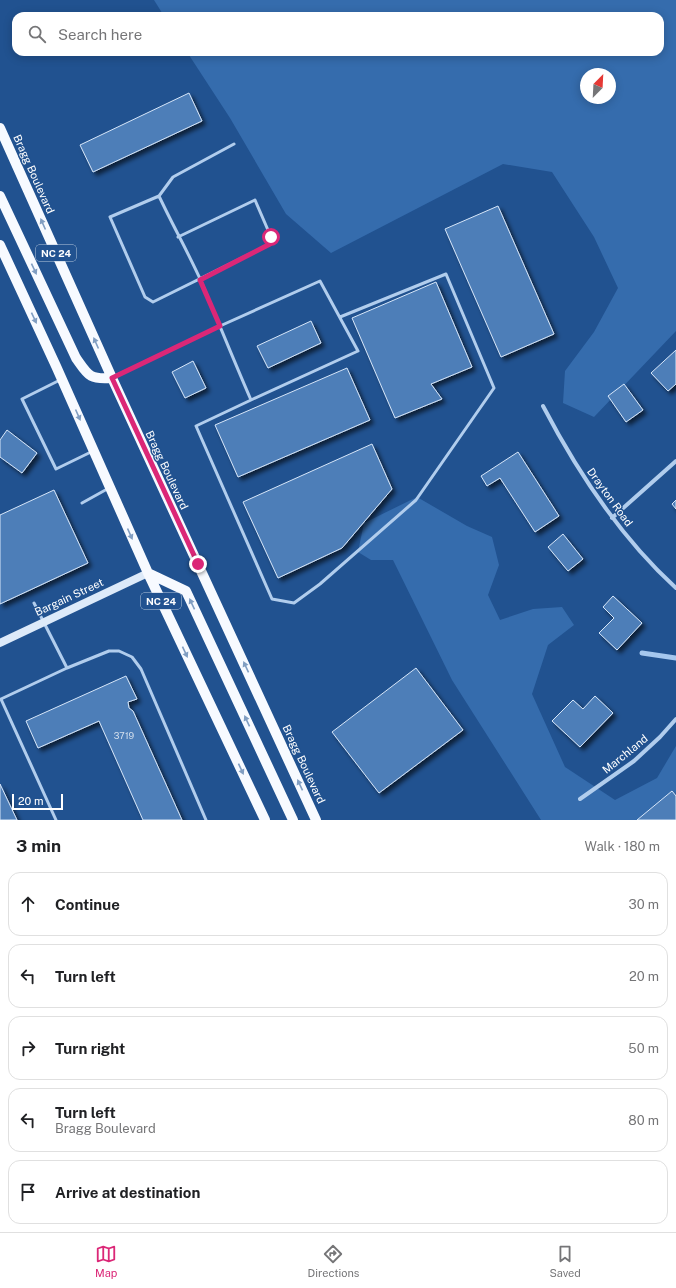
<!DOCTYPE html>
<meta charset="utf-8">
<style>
:root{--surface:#fff;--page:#f2f2f2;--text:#202124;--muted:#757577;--line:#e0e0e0;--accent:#db2777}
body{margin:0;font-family:"Public Sans",sans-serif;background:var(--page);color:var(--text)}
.compass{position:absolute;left:580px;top:68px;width:36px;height:36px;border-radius:50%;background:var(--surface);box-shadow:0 2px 10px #0003;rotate:24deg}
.scale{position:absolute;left:12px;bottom:10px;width:51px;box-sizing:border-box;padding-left:4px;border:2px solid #fff;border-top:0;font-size:11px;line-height:14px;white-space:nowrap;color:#fff;-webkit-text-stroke:3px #215290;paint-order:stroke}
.stop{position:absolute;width:12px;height:12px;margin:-9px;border:3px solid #db2777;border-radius:50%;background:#fff}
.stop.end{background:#db2777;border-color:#fff;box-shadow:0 1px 4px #0008}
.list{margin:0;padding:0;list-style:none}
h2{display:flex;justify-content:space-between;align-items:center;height:52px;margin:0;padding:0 16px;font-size:17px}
h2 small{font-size:13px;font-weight:400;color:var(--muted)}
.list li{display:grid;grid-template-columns:26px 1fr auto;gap:12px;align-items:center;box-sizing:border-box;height:64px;margin:0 8px 8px;padding:0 8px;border:1px solid var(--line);border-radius:12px}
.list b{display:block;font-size:15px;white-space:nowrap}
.list p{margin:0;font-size:13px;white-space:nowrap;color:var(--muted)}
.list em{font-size:13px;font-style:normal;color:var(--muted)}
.icon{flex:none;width:22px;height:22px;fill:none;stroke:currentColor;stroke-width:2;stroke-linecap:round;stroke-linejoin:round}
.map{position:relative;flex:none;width:676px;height:820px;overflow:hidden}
.search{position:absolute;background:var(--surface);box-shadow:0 2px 10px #0003;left:12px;right:12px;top:12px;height:44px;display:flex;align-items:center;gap:10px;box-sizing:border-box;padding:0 14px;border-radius:12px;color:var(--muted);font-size:15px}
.sheet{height:412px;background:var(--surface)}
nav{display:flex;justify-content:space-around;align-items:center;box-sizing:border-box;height:56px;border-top:1px solid var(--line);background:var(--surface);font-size:11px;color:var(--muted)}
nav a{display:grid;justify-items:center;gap:2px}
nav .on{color:var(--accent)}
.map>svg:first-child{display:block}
</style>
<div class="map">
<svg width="676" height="820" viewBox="0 0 676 820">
<defs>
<filter id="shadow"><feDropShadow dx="3.5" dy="3.5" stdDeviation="2" flood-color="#0009"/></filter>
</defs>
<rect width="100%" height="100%" fill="#215290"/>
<!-- green -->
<path fill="#356cad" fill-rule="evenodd" d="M154,0H676V331L594,417L563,403L565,371L594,332L618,288L594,237L552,172L503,164L331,253L286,214L230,118L187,52H660V16H164ZM586,74H610V98H586Z
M417,497L467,526L492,537L499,565L488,595L500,620L533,609L562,607L574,625L548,645L532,694L565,767L615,800L657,778L676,746V820H541L452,680L393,560H371L358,552L364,523Z"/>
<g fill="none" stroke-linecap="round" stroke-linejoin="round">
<!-- stream -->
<path stroke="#a5c7ee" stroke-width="5" d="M642,653L676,658"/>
</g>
<!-- building -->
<path fill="#4e7eb8" stroke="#d6e6f9" filter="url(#shadow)" d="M189,93L202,121L93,172L80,145Z
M498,206L554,334L501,357L445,229Z
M436,282L472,367L431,384L442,399L395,418L352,318Z
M311,321L321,343L268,368L257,346Z
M676,350V384L668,391L651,373Z
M193,361L206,388L185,398L172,372Z
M347,368L370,420L238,477L215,425Z
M624,384L643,410L626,422L608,396Z
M7,430L37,453L22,473L0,457V440Z
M372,444L392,489L342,548L278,578L243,502Z
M518,452L559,516L535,532L500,478L487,486L481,476Z
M54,490L88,563L0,604V515Z
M676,500V509L672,504Z
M563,534L583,559L568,571L548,547Z
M613,596L642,623L617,650L599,633L614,618L603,607Z
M416,668L463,730L379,793L332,732Z
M126,676L137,699L128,702L129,708L133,711L182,820H143L99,721L38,748L26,721Z
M595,696L613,713L580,747L552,721L573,700L583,709Z
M0,784L17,820H0Z
M672,791L676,796V820H637Z"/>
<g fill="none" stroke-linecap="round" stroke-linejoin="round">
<!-- lane -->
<path stroke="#b1cded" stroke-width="3" d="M159,196L173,177L234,144
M113,377L220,326L320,281L358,351L251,400C234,361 218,321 201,281C188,252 172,224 159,196L110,217L145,297L153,302L270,244L271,237L255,200L178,237
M60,380L22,399L56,469L91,452
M251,400L196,426L272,599L294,603L320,584L416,500L494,388L446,274L340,317
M82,503L109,488
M34,603L67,668
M56,820L1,699L67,668L109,651H119L132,657L141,669L206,820"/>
<!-- street -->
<path stroke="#b1cded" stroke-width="4" d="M543,406C578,473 620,537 676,588
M612,518L676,461
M580,799L634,761L660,737L676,719"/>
<!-- secondary -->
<path stroke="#ddeaf9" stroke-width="8" d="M0,643L148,573"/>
<!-- primary -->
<path stroke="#f7faff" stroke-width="10" d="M0,128L112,378L316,820
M0,196L76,358C88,375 89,380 112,378
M0,245L56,366L148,573L265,820
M148,573L186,591L293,820"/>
</g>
<!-- one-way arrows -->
<defs><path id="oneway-solid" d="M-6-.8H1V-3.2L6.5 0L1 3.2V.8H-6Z"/></defs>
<g fill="#819ec2">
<use href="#oneway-solid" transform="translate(43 224) rotate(-114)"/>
<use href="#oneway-solid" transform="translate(34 269) rotate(65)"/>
<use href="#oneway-solid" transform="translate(34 318) rotate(65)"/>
<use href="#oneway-solid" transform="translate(96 343) rotate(-114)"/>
<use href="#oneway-solid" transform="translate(78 415) rotate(66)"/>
<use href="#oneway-solid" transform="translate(130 534) rotate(66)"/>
<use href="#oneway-solid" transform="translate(192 604) rotate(-115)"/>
<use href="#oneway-solid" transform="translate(185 652) rotate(65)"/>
<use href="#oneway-solid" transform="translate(246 667) rotate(-115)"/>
<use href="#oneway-solid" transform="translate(247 721) rotate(-115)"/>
<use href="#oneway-solid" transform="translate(241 769) rotate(65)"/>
<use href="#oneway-solid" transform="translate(300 785) rotate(-115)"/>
</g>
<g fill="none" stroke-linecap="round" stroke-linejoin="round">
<!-- route -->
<path stroke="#db2777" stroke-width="5" d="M198,564L112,378L220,326L200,280L270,244L271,237"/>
</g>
<g text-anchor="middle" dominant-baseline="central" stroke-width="3" stroke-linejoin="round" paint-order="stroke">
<!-- number labels -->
<g font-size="9" fill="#d3dfed">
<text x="124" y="735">3719</text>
</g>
<!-- shield labels -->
<g fill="#215290" stroke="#bccbde" stroke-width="1">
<rect x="36" y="245" width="40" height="16" rx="3"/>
<rect x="141" y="593" width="40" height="16" rx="3"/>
</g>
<g font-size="10" font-weight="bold" fill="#fff">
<text x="56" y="253">NC 24</text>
<text x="161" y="601">NC 24</text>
</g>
<!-- street labels -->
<g font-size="11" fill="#fff" stroke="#215290">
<text transform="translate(34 174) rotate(66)">Bragg Boulevard</text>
<text transform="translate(167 470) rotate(65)">Bragg Boulevard</text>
<text transform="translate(610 497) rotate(54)">Drayton Road</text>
<text transform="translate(69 597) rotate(-25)">Bargain Street</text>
<text transform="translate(625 754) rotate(-39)">Marchland</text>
<text transform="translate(304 764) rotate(65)">Bragg Boulevard</text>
</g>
</g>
</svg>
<svg class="compass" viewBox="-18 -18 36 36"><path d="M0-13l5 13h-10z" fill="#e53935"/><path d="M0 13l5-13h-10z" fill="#757577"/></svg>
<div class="scale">20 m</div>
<div class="stop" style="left:271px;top:237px"></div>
<div class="stop end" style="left:198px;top:564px"></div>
<div class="search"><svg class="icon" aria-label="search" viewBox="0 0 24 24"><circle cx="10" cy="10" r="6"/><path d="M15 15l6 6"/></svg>Search here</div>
</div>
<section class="sheet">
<h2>3 min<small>Walk · 180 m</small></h2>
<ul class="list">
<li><svg class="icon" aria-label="ahead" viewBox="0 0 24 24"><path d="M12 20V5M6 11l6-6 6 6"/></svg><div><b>Continue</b></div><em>30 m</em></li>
<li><svg class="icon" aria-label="left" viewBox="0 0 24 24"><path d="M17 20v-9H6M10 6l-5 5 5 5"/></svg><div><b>Turn left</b></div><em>20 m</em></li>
<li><svg class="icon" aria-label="right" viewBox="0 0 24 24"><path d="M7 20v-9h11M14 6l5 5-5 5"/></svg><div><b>Turn right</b></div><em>50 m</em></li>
<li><svg class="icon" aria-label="left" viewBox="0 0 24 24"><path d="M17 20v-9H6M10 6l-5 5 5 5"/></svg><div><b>Turn left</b><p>Bragg Boulevard</p></div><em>80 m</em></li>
<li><svg class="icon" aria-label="arrive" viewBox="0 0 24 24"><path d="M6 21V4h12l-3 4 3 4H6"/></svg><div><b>Arrive at destination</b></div></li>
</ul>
</section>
<nav>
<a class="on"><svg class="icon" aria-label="map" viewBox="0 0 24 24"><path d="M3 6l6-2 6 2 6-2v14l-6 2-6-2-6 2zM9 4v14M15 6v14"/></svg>Map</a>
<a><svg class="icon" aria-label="directions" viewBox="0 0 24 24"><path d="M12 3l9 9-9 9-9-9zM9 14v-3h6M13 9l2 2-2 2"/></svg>Directions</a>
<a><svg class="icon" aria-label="saved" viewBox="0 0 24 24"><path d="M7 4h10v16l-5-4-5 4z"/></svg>Saved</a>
</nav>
